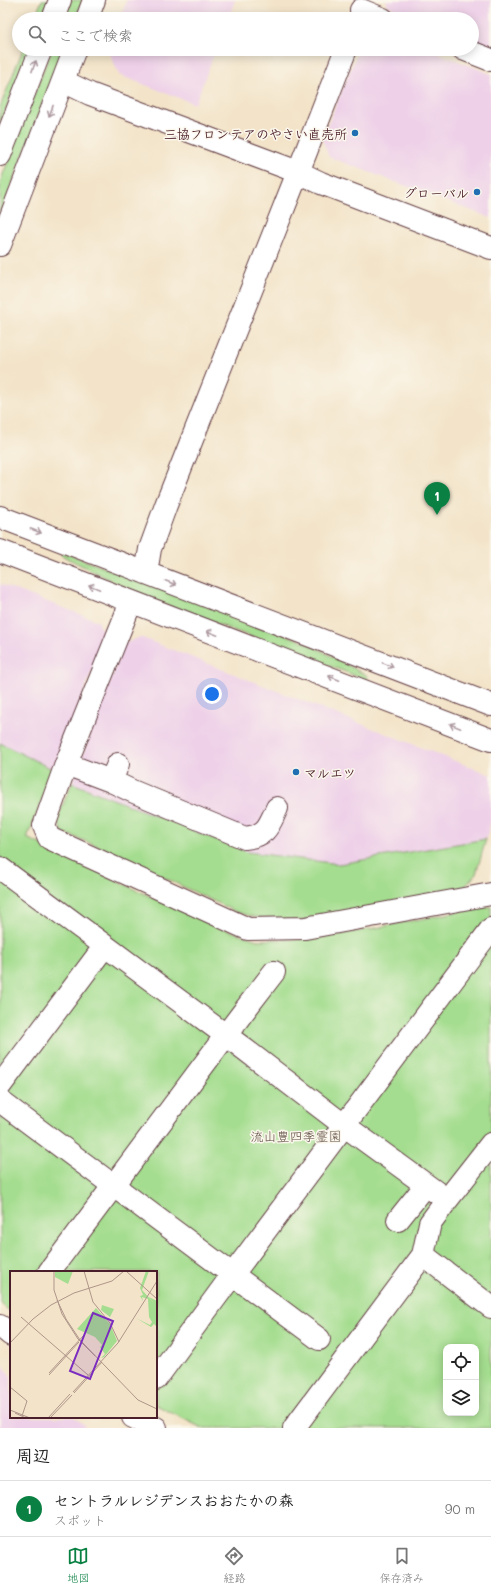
<!DOCTYPE html>
<html lang="ja">
<meta charset="utf-8">
<style>
:root{--surface:#fff;--page:#f6f6f6;--text:#222;--muted:#767676;--line:#e0e0e0;--accent:#0b8043}
body{margin:0;font-family:Mali,"Klee One",sans-serif;background:var(--page);color:var(--text)}
.controls{position:absolute;right:12px;bottom:12px;display:grid;overflow:hidden;border-radius:8px;box-shadow:0 2px 10px #0003}
.controls button{width:36px;height:36px;display:grid;place-items:center;padding:0;border:0;border-bottom:1px solid var(--line);background:var(--surface);color:var(--text);font:20px sans-serif}
.you{position:absolute;left:212px;top:694px;width:14px;height:14px;margin:-10px;border:3px solid #fff;border-radius:50%;background:#1a73e8;box-shadow:0 0 0 6px #1a73e833}
.badge{display:grid;place-items:center;width:26px;height:26px;border-radius:50%;background:var(--accent);color:#fff;font-size:13px;font-weight:700}
.pin{position:absolute;translate:-50% -33px;filter:drop-shadow(0 1px 2px #0008)}
.pin::after{content:'';position:absolute;top:21px;width:14px;height:12px;background:inherit;clip-path:polygon(0 0,100% 0,50% 100%)}
.list{margin:0;padding:0;list-style:none}
h2{display:flex;justify-content:space-between;align-items:center;height:52px;margin:0;padding:0 16px;font-size:17px}
h2 small{font-size:13px;font-weight:400;color:var(--muted)}
.list li{display:grid;grid-template-columns:26px 1fr auto;gap:12px;align-items:center;box-sizing:border-box;height:56px;padding:0 16px;border-top:1px solid var(--line)}
.list b{display:block;font-size:15px;white-space:nowrap}
.list p{margin:0;font-size:13px;white-space:nowrap;color:var(--muted)}
.list em{font-size:13px;font-style:normal;color:var(--muted)}
.icon{flex:none;width:22px;height:22px;fill:none;stroke:currentColor;stroke-width:2;stroke-linecap:round;stroke-linejoin:round}
.map{position:relative;flex:none;width:491px;height:1428px;overflow:hidden}
.search{position:absolute;background:var(--surface);box-shadow:0 2px 10px #0003;left:12px;right:12px;top:12px;height:44px;display:flex;align-items:center;gap:10px;box-sizing:border-box;padding:0 14px;border-radius:22px;color:var(--muted);font-size:15px}
.sheet{height:108px;background:var(--surface)}
nav{display:flex;justify-content:space-around;align-items:center;box-sizing:border-box;height:56px;border-top:1px solid var(--line);background:var(--surface);font-size:11px;color:var(--muted)}
nav a{display:grid;justify-items:center;gap:2px}
nav .on{color:var(--accent)}
.map>svg:first-child{display:block}
</style>
<div class="map">
<svg width="491" height="1428" viewBox="0 0 491 1428">
<rect width="100%" height="100%" fill="#fbf7ec"/>
<filter id="ink" filterUnits="userSpaceOnUse"><feTurbulence type="fractalNoise" baseFrequency=".025" numOctaves="2"/><feDisplacementMap in="SourceGraphic" scale="8" xChannelSelector="R" yChannelSelector="G"/><feConvolveMatrix kernelMatrix="1 2 1 2 8 2 1 2 1" color-interpolation-filters="sRGB"/></filter>
<filter id="wash" filterUnits="userSpaceOnUse"><feTurbulence type="fractalNoise" baseFrequency=".012" numOctaves="4" result="noise"/><feDisplacementMap in="SourceGraphic" scale="16" xChannelSelector="R" yChannelSelector="G"/><feGaussianBlur stdDeviation="0.9" result="paint"/><feColorMatrix in="noise" values="0 0 0 0 0 0 0 0 0 0 0 0 0 0 0 0 0 1.4 0 .05"/><feComposite in="paint" operator="in"/></filter>
<g filter="url(#wash)">
<rect width="100%" height="100%" fill="#f3e4c9"/>
<!-- built -->
<path fill="#eed0e8" d="M127,0H235L228,19H120Z
M386,0H491V46L472,38V19H422L388,6Z
M108,49H216L195,104L119,75Z
M359,49H428L491,74V218L329,157L322,139Z
M0,584L98,621L105,637L54,770L0,743Z
M140,637L491,775V822L486,839L339,864L247,852L72,783L124,644Z
M0,1361L11,1377V1417H74L85,1425L83,1428H0Z"/>
<!-- green -->
<path fill="#a4dd8f" stroke="#777e5d" fill-rule="evenodd" d="M42,0H49L41,19H34Z
M71,0H83L76,19H64Z
M23,49H29L0,124V107Z
M52,49H64L0,215V182Z
M62,552L305,642L368,676L367,680L142,596L61,555Z
M0,743L54,770L27,838L164,903L222,928L257,940L312,939L361,931L481,907H491V1428H202L156,1405V1272H11V1312L0,1303ZM446,1347H476V1413H446Z
M72,783L247,852L339,864L486,839L476,874L462,890L304,921L255,917L236,912L105,849L62,832L57,819Z"/>
</g>
<g filter="url(#ink)">
<g fill="none" stroke-linecap="round" stroke-linejoin="round">
<defs>
<path id="minor" d="M361,10L383,19
M53,19L60,0
M87,19L94,0
M463,49L491,60
M63,81L90,94L298,172L321,183L491,248
M0,155L41,49
M0,245L75,49
M0,517L491,705
M0,551L491,740
M146,573L150,549L166,505L306,152L346,49
M131,602L66,764L44,826L49,838L248,929L305,928L491,894
M66,764L111,781L118,764
M111,781L132,791L245,838C267,836 269,825 277,808
M0,868L239,1045L345,1126L447,1200L430,1223L423,1255L491,1307
M0,1086L104,947
M0,1101L319,1339
M447,1200L491,1144
M398,1220L426,1185
M49,1272L241,1015L274,972
M0,1326L11,1335
M156,1379L233,1274L491,929
M133,1417L156,1428
M294,1428L423,1255"/>
</defs>
<!-- minor casing -->
<use href="#minor" stroke="#633d43" stroke-width="24"/>
<!-- minor -->
<use href="#minor" stroke="#fff" stroke-width="22"/>
</g>
<!-- one-way arrows -->
<defs><path id="oneway-shaft" d="M-6 0H5M1.5-3L5.5 0L1.5 3" fill="none" stroke-width="1.6" stroke-linecap="round" stroke-linejoin="round"/></defs>
<g stroke="#ae9aa0">
<use href="#oneway-shaft" transform="translate(34 66) rotate(-69)"/>
<use href="#oneway-shaft" transform="translate(51 111) rotate(111)"/>
<use href="#oneway-shaft" transform="translate(36 531) rotate(21)"/>
<use href="#oneway-shaft" transform="translate(171 583) rotate(21)"/>
<use href="#oneway-shaft" transform="translate(94 587) rotate(-158)"/>
<use href="#oneway-shaft" transform="translate(212 633) rotate(-159)"/>
<use href="#oneway-shaft" transform="translate(388 665) rotate(21)"/>
<use href="#oneway-shaft" transform="translate(334 678) rotate(-159)"/>
<use href="#oneway-shaft" transform="translate(455 726) rotate(-158)"/>
</g>
</g>
<!-- markers -->
<g fill="#1f6fb2" stroke="#fbf7ec" stroke-width="1.5">
<circle cx="355" cy="133" r="4"/>
<circle cx="477" cy="192" r="4"/>
<circle cx="296" cy="772" r="4"/>
</g>
<g text-anchor="middle" dominant-baseline="central" stroke-width="3" stroke-linejoin="round" paint-order="stroke">
<!-- poi labels -->
<g font-size="13" font-weight="bold" fill="#4a1f2b" stroke="#fbf7ec" text-anchor="end">
<text x="347" y="133">三協フロンテアのやさい直売所</text>
<text x="469" y="192">グローバル</text>
<text x="304" y="772" text-anchor="start">マルエツ</text>
</g>
<!-- park labels -->
<g font-size="13" fill="#604e44" stroke="#fbf7ec">
<text x="296" y="1135">流山豊四季霊園</text>
</g>
</g>
<!-- overview -->
<g transform="translate(10 1271)">
<rect width="147" height="147" fill="#f3e4c9"/>
<path d="M45,0H63L58,13L45,6ZM136,0H139L132,19L144,32L139,26L147,30V56L144,53L141,56L126,47L140,54L142,51L139,46L138,28L132,26L133,30L130,25L133,24L130,17ZM92,34L104,38L100,46L91,39ZM86,37L100,53L107,70L94,86L91,87L95,83L90,76L92,74L85,66L67,58Z" fill="#a4dd8f"/>
<path fill="none" stroke="#af958a" stroke-width="1" d="M44,0V19L52,43L68,68L85,85M74,0L83,31L100,52L109,71M116,0L147,28M47,29L56,48L70,69L128,129L147,138M11,46L78,104M0,72L23,48L41,34L64,22L102,10L114,0M39,102L74,64M39,104L69,71M0,116L17,130L12,145M63,121L108,72L147,10M64,122L92,91M0,139L20,147M5,142L16,147M38,147L60,123M40,147L62,124"/>
<path fill="#7b2cbf" fill-opacity="0.15" stroke="#7b2cbf" stroke-width="2" d="M83,42L103,50L80,108L60,100Z"/>
<rect width="147" height="147" fill="none" stroke="#4a1f2b" stroke-width="2"/>
</g>
</svg>
<div class="controls">
<button><svg class="icon" aria-label="locate" viewBox="0 0 24 24"><circle cx="12" cy="12" r="6"/><path d="M12 2v4M12 18v4M2 12h4M18 12h4"/></svg></button>
<button><svg class="icon" aria-label="layers" viewBox="0 0 24 24"><path d="M12 4l9 5-9 5-9-5zM3 14l9 5 9-5"/></svg></button>
</div>
<div class="you"></div>
<div class="pin badge" style="left:437px;top:515px">1</div>
<div class="search"><svg class="icon" aria-label="search" viewBox="0 0 24 24"><circle cx="10" cy="10" r="6"/><path d="M15 15l6 6"/></svg>ここで検索</div>
</div>
<section class="sheet">
<h2>周辺<small></small></h2>
<ul class="list">
<li><span class="badge">1</span><div><b>セントラルレジデンスおおたかの森</b><p>スポット</p></div><em>90 m</em></li>
</ul>
</section>
<nav>
<a class="on"><svg class="icon" aria-label="map" viewBox="0 0 24 24"><path d="M3 6l6-2 6 2 6-2v14l-6 2-6-2-6 2zM9 4v14M15 6v14"/></svg>地図</a>
<a><svg class="icon" aria-label="directions" viewBox="0 0 24 24"><path d="M12 3l9 9-9 9-9-9zM9 14v-3h6M13 9l2 2-2 2"/></svg>経路</a>
<a><svg class="icon" aria-label="saved" viewBox="0 0 24 24"><path d="M7 4h10v16l-5-4-5 4z"/></svg>保存済み</a>
</nav>
